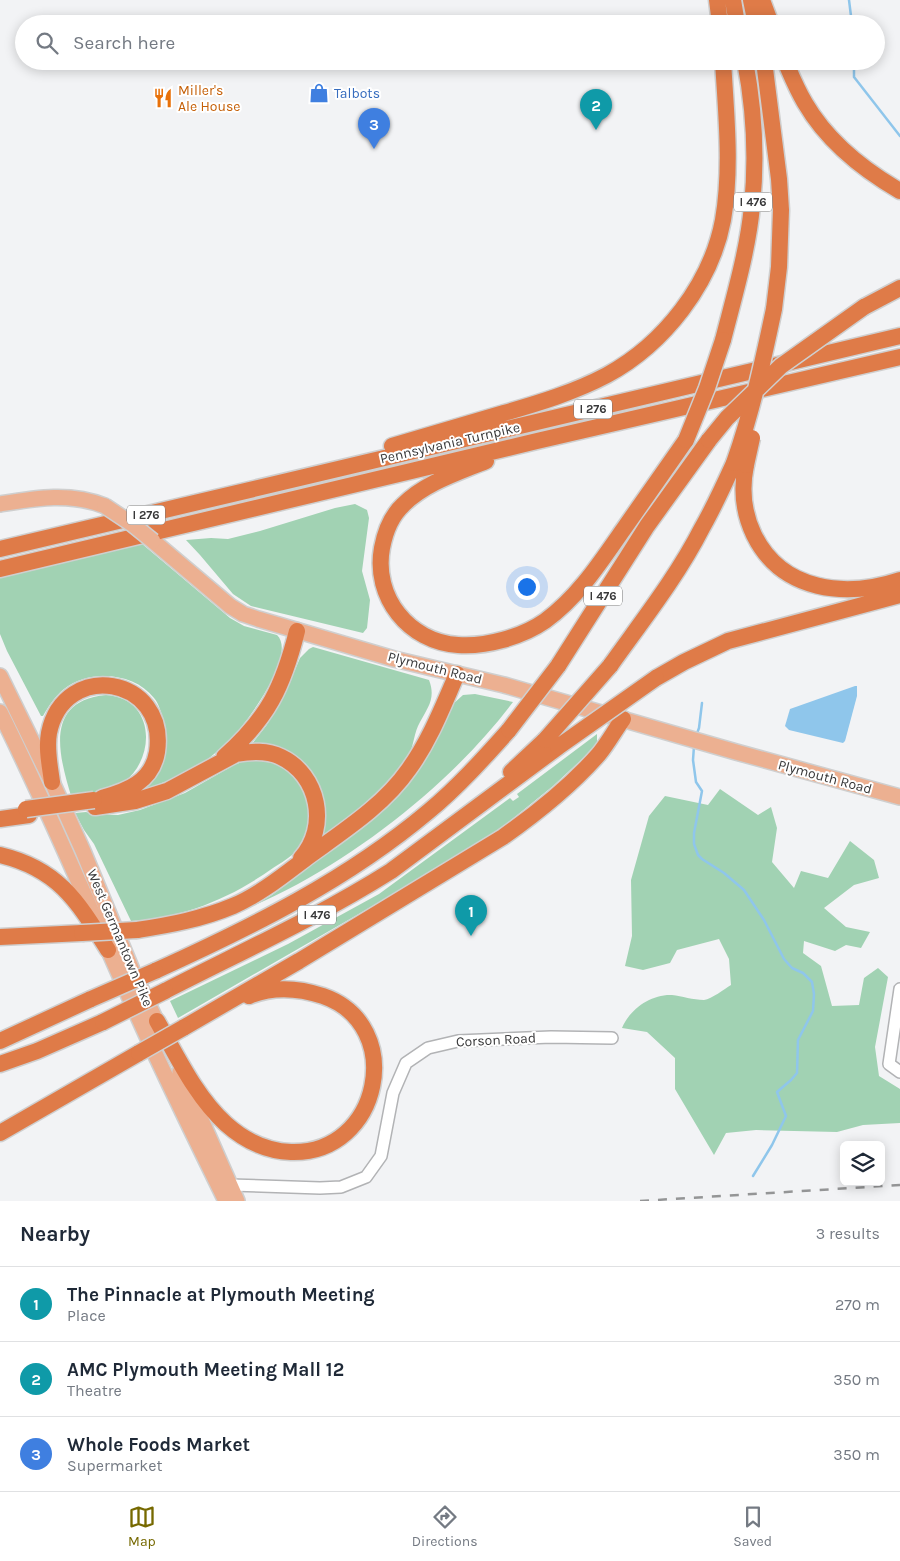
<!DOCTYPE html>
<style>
:root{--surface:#fff;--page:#f2f2f3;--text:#1f2937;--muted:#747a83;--line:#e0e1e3;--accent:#766900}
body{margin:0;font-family:Karla,sans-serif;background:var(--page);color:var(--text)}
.controls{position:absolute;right:15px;bottom:15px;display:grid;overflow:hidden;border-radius:8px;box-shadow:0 2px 12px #0003}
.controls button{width:45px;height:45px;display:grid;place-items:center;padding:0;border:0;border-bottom:1px solid var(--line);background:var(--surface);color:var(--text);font:25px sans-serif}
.you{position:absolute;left:526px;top:586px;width:18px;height:18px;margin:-12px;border:4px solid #fff;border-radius:50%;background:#1a73e8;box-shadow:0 0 0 8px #1a73e833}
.badge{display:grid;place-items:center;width:32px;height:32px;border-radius:50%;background:var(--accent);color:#fff;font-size:16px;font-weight:700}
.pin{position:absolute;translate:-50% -41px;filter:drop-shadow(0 1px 2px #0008)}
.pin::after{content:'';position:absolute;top:26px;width:18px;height:15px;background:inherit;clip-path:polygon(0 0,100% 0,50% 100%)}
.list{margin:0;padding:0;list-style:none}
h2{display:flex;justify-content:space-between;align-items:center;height:65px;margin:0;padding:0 20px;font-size:21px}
h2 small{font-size:16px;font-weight:400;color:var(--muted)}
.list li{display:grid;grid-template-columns:32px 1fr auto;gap:15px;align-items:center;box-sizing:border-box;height:75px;padding:0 20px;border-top:1px solid var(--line)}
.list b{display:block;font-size:19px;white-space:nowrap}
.list p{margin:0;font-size:16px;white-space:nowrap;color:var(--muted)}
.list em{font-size:16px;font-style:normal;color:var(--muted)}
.icon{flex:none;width:28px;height:28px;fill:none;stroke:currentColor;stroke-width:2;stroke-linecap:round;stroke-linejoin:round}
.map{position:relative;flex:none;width:900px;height:1201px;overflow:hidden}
.search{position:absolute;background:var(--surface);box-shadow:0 2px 12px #0003;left:15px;right:15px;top:15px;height:55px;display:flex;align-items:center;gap:12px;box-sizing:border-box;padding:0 18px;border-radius:28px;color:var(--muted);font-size:19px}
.sheet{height:290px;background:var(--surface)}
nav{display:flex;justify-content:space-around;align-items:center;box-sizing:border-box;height:70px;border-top:1px solid var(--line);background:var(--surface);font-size:14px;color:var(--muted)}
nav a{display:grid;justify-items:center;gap:2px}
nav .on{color:var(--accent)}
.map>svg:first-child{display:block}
</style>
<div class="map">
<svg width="900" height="1201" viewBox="0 0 900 1201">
<rect width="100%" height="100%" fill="#f2f3f5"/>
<!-- green -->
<path fill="#a1d2b3" d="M355,504L367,510L369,518L362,571L370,600L367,628L363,633L251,606L233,594L200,555L186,540L211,538L228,539L260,531L335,508Z
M141,543L230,618L244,626L277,635C298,655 244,727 228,742C221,748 212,756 204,762C185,774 163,783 141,791C162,772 172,748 163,719C161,712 159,704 154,698C134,672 89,669 64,689C55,696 48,707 43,716H41L7,651L0,634V575Z
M313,647L429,680C436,698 428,707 420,722C414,732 414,745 409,755C392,786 353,816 325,835L322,833L319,790L251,745L266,726L284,696L300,658L309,649Z
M475,694L513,702C458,775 378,840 298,884C283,892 268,899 253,906L272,895L360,828L440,732L453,704L463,695Z
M106,695C155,698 157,758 123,783C109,794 88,795 72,799C59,756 43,701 106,695Z
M597,734V742L595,747L553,786L506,824L456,858L178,1018L170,1001L288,944L379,894L510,798L513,801L519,797L517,794Z
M247,760C258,760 270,761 281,766C313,782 317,831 292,855C286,860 279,864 273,868C231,898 183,918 131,921L94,844L84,830L75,813L86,812L92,814L118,815L140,810L185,793L234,765Z
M720,789L758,815L771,807L777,828L772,862L794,888L801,871L828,878L850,841L874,860L879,878L854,885L824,908L846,927L870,932L861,948L846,945L835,951L804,941L803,953L821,966L832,1006L859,1005L864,978L878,968L888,977L875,1047L879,1076L900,1089V1123L863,1125L837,1132L756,1130L726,1133L714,1155L675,1089V1058L647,1032L622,1028C630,1009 651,994 672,995C682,996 693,1000 704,1000C712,999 724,989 731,985L729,959L719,939L677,950L670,963L643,970L625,966L632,936L631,880L649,816L665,796L708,805Z"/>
<!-- water -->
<path fill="#8fc6eb" d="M855,686H857V696L845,741L843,743L789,730L785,726L790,709Z"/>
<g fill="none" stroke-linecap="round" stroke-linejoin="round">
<!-- stream -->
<path stroke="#8fc6eb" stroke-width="2.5" d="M849,0L852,24
M854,61V77L900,136
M696,736L699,728L702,703
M694,746L693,760L696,782L702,791L694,833V844L698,855L702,859L724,873L744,890L764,920L784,959L792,968L803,973L812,982L814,994L813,1011L798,1040L797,1073L791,1080L777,1092L786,1116L772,1145L753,1176"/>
<defs>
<path id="minor" d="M900,989L889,1064L900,1072
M230,1185L320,1188L341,1187L366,1177L381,1156L393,1093L406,1063L428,1048L458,1041L551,1037L612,1038"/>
<path id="major" d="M0,504C36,498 70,492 105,506
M153,541L230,606L243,614L258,619L394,659L504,685L736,752L900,797
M0,676L52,782L83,851L132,970L161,1031
M0,712C51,814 94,919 141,1023C168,1083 197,1142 226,1201
M180,1072L237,1201"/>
<path id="highway" d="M717,0L720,24
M733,0L737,24
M751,0L756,24
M762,0L771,24
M764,61L779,179L781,210L779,267L774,309
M785,61C791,75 797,90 805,103C827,141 862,169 900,191
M864,307L900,288
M723,340C734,297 748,250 752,206C757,157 754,108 745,61
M392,446C429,435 467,424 504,413C539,403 575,392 607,375C664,344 711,284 723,220C732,168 726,113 723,61
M486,461C457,473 425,483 403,505C390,517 385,532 382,548C373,597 409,642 458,645C486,647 522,637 545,621C578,597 600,563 623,530C644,500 665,470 686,440
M746,465C741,489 743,512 754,535C782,592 846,598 900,580
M0,549L900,336
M0,569L537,441L900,357
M558,666L647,526L709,440
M610,666C642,621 677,577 702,528C714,507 724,485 734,463
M656,678L684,662L728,641L900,595
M224,757C268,718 283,687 297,631
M511,772L545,740
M52,782C50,766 46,749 49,733C64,659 168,676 157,752C152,782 127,791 102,798
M95,807L135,801L167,791L236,754C252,751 267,750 281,757C319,775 329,827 301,858
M0,819L29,815
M0,855C59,869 78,902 108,950
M137,930C170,925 202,919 233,906C261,894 285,874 309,856C345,830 384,805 409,769C430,740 443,706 457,674
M0,937L82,933
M155,971C252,927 347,880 429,811C458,787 484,758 509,730
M165,991C241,952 318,917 391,871L558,747
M157,1021C177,1056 196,1097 226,1124C245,1141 267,1151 291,1152C381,1155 407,1025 323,996C299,988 273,986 249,996
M183,1028L299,961L503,837C537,813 571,786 599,754C608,743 615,730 623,719
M0,1041L91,999
M0,1064L37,1051L103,1022
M0,1133L139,1053"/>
</defs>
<!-- minor casing -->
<use href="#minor" stroke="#b2b3b5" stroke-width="14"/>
<!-- major casing -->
<use href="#major" stroke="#cfcfcf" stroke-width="18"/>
<!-- highway casing -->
<use href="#highway" stroke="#cfcfcf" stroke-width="19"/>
<!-- minor -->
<use href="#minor" stroke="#fff" stroke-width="11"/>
<!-- major -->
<use href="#major" stroke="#ecb091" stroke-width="15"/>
<!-- highway -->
<use href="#highway" stroke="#df7b48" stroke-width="16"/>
<!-- rail -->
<path stroke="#949596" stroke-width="2.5" stroke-dasharray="9 9" stroke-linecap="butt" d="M640,1201L900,1185"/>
<defs>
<path id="major-bridge" d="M105,506L132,524L153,541"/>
<path id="highway-bridge" d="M686,440L707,388L723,340
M709,440L727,418L781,366L864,307
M734,463C752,412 763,361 774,309
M746,465L752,438
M509,730L558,666
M545,740L610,666
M558,747L656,678
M26,809L94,800
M82,933L137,930
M91,999L155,971
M103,1022L165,991
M139,1053L183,1028"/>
</defs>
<!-- major-bridge casing -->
<use href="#major-bridge" stroke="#cfcfcf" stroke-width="18" stroke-linecap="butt"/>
<!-- highway-bridge casing -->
<use href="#highway-bridge" stroke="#cfcfcf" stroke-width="19" stroke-linecap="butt"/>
<!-- major-bridge -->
<use href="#major-bridge" stroke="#ecb091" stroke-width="15"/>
<!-- highway-bridge -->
<use href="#highway-bridge" stroke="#df7b48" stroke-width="16"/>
</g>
<!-- icons -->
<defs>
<symbol id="shop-bare" viewBox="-9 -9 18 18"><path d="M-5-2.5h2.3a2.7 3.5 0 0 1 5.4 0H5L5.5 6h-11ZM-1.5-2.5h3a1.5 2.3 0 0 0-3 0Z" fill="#3f7fe0" stroke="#fff" stroke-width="2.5" paint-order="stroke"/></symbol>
<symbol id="restaurant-bare" viewBox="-9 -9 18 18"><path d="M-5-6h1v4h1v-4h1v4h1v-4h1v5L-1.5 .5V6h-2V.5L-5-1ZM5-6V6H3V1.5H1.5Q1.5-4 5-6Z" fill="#e8710a" stroke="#fff" stroke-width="2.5" paint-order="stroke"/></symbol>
</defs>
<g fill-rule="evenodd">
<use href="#shop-bare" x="305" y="79" width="28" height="28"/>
<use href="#restaurant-bare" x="149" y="84" width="28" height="28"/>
</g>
<g text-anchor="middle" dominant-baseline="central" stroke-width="4" stroke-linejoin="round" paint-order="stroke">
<!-- shield labels -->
<g fill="#fff" stroke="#747474" stroke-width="1">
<rect x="734" y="192.5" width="38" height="19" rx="4"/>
<rect x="574" y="399.5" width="38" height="19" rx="4"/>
<rect x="127" y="505.5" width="38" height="19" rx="4"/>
<rect x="584" y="586.5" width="38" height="19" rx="4"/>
<rect x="298" y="905.5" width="38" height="19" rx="4"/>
</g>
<g font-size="12" font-weight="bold" fill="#383839">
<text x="753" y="202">I 476</text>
<text x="593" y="409">I 276</text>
<text x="146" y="515">I 276</text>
<text x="603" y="596">I 476</text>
<text x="317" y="915">I 476</text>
</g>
<!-- food labels -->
<g font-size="14" fill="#c56008" stroke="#fff" text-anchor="start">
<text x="178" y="90">Miller's<tspan x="178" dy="16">Ale House</tspan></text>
</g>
<!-- shop labels -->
<g font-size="14" fill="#366cbe" stroke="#fff" text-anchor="start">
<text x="334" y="93">Talbots</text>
</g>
<!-- street labels -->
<g font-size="14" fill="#383839" stroke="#fff">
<text transform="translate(450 443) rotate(-13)">Pennsylvania Turnpike</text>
<text transform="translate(435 668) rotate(14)">Plymouth Road</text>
<text transform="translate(825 777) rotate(15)">Plymouth Road</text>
<text transform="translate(120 938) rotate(67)">West Germantown Pike</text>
<text transform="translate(496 1040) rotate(-3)">Corson Road</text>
</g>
</g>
</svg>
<div class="controls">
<button><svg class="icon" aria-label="layers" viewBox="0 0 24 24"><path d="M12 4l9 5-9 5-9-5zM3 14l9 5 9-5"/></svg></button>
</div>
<div class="you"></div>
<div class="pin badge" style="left:471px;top:936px;background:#0f9aa8">1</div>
<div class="pin badge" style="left:596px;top:130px;background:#0f9aa8">2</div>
<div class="pin badge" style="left:374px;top:149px;background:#3f7fe0">3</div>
<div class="search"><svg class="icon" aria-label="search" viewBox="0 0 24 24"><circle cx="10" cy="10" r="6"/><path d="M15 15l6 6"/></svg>Search here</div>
</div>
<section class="sheet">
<h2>Nearby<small>3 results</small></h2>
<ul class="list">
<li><span class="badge" style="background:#0f9aa8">1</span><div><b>The Pinnacle at Plymouth Meeting</b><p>Place</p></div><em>270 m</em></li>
<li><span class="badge" style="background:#0f9aa8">2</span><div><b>AMC Plymouth Meeting Mall 12</b><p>Theatre</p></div><em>350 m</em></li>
<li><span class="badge" style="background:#3f7fe0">3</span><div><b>Whole Foods Market</b><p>Supermarket</p></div><em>350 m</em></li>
</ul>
</section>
<nav>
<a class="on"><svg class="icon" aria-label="map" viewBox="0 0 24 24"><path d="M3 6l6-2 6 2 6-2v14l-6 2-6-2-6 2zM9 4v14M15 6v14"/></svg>Map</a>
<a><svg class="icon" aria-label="directions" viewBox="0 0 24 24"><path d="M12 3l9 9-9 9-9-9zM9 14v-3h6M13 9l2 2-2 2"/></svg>Directions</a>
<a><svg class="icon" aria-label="saved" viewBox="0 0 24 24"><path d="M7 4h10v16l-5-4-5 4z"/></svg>Saved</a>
</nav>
